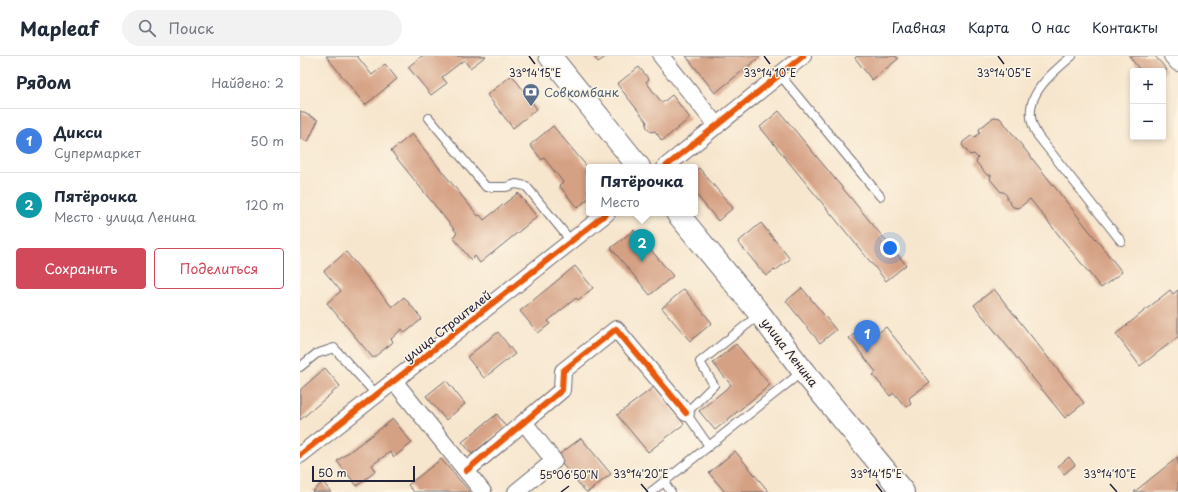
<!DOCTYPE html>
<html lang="ru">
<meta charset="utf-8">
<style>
:root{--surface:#fff;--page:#f2f2f3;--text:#1f2937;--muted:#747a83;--line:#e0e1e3;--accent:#d1495b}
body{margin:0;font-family:"Playpen Sans",sans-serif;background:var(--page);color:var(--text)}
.controls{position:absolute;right:12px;top:12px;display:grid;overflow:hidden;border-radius:4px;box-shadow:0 2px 6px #0003}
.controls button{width:36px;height:36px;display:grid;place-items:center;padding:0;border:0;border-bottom:1px solid var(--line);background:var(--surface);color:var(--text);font:20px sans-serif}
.scale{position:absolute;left:12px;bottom:10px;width:103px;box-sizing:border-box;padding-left:4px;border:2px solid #22223b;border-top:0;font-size:11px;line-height:14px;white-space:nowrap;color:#22223b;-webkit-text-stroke:3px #fcf5e5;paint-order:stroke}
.you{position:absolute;left:590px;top:192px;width:14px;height:14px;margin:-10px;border:3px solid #fff;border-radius:50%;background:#1a73e8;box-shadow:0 0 0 6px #1a73e833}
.badge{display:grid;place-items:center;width:26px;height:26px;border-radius:50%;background:var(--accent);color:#fff;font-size:13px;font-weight:700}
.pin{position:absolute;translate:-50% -33px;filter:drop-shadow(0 1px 2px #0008)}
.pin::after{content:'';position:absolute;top:21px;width:14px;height:12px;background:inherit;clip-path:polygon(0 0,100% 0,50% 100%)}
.popup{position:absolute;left:286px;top:108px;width:112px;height:52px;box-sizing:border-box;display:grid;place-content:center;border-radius:4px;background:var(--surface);filter:drop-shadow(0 1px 3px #0005);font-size:13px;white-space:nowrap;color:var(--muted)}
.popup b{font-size:15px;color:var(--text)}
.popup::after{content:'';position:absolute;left:50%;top:100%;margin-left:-8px;border:8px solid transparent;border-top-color:var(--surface)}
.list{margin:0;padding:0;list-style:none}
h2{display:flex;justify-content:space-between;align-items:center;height:52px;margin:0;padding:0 16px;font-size:17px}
h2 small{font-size:13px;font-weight:400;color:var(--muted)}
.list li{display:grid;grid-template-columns:26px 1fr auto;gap:12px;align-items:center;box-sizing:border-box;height:64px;padding:0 16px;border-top:1px solid var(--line)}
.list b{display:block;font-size:15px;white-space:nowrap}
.list p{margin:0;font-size:13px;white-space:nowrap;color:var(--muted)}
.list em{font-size:13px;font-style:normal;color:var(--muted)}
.actions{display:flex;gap:8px;padding:12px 16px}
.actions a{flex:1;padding:9px 0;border:1px solid var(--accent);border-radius:4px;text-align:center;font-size:14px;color:var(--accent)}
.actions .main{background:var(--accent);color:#fff}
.icon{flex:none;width:22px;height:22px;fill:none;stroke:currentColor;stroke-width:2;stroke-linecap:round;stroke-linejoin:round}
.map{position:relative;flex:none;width:878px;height:436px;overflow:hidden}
header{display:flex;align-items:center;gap:24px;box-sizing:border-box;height:56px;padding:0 20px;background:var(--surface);border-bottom:1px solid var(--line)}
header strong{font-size:19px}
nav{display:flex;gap:22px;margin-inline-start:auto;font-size:14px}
.search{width:280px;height:36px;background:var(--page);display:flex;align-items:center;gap:10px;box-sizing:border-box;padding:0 14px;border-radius:22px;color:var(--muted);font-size:15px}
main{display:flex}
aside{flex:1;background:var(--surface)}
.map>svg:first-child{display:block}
</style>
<header>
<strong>Mapleaf</strong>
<div class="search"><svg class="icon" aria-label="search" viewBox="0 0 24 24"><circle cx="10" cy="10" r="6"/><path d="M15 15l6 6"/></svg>Поиск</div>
<nav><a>Главная</a><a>Карта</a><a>О нас</a><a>Контакты</a></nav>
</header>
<main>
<aside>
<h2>Рядом<small>Найдено: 2</small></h2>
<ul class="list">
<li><span class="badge" style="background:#3f7fe0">1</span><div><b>Дикси</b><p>Супермаркет</p></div><em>50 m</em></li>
<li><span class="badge" style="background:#0f9aa8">2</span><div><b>Пятёрочка</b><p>Место · улица Ленина</p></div><em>120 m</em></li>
</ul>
<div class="actions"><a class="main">Сохранить</a><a>Поделиться</a></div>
</aside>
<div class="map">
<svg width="878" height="436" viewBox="0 0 878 436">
<rect width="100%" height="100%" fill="#fcf5e5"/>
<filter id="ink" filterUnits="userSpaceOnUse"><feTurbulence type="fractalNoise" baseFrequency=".025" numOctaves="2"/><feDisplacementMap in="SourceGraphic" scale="8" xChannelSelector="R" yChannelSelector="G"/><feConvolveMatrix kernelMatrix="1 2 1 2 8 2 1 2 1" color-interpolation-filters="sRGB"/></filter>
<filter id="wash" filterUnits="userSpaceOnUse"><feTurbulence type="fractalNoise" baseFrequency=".012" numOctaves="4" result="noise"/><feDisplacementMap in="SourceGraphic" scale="16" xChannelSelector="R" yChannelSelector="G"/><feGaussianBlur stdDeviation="0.9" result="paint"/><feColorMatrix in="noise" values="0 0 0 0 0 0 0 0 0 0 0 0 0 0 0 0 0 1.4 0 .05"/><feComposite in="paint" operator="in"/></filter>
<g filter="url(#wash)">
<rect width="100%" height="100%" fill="#f7e6ce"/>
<g id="blocks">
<!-- building -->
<path fill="#d5a184" d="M26,0H57L72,19L85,8L97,23L65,49Z
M122,0H186L170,12L164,4L142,21L147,27L131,39L108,11Z
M293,0H307L298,6Z
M386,0H461L415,37Z
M557,0H596L598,3L572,24L555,2Z
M829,0H855L867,14L863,18V15H841Z
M339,11L349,23L346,26L362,47L372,39L390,62L362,85L355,75L351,76L346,70L347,66L317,28Z
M212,19L237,53L213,72L187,39Z
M0,55L18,64L8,86L0,82Z
M479,55L606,209L586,225L460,71Z
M694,61L700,62L822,216L801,232L730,143L719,152L713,151L707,143V140L704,136H701L690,123L691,119H687L676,106L678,102L674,98L670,99L662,89L663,86L671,80L675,81L680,77L679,73Z
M253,70L289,113V142L277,152L259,129L263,126L244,102L242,104L230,89Z
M112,78L178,160L180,159L184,164L218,137L237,161L180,207L175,200L171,204L153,181L157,177L91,95Z
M399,112L433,152L418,165L395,137V115Z
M461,167L490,203L475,215L474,214L466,220L438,186Z
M334,174L373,220L350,239L311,192Z
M46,196L92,251L104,241L122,263L105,277L102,273L91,283L93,285L92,287L73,302L27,247L41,235L24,215Z
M275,210L293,232L278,244L276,242L248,265L250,268L238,277L220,255Z
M502,232L536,274L520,287L486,245Z
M384,233L412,267L390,285L362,252Z
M694,233L784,347L765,362L674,249Z
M870,234L873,238L878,234V281L840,310L816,278Z
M563,271L569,279L566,281L569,284L586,271L630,326L609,342L611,348L607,351L603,348L594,337L590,340L573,319L576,316L549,282Z
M198,276L215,298L184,322L167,301Z
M436,288L470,329L415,374L399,355L431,329L413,307Z
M25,312L40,330L0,364V334Z
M146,324L165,348L146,364L126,340Z
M354,331L384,368L348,396L317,359Z
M197,358L206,371L172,398L162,386Z
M93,363L112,387L94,401L90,396L72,409L76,415L57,430L37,405Z
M281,382L311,418L288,436H286L256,401Z
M435,395L469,436H425L409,417Z
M769,401L775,409L764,418L758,410Z
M878,401V434L875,436H834Z
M141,403L170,436H114L108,429Z
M23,426L31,436H12Z"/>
</g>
</g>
<g filter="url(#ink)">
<use href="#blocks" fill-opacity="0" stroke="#6d676e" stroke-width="1"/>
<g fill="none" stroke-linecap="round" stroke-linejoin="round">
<defs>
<path id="lane" d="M772,0C748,21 716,45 738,80L821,185
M480,19L580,140
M129,62L186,131H206L216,128L226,130L271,185
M459,259L400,306L414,329L386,357L409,390L503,315
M0,311L16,298L34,292L77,339
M364,426L371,436
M351,436L409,390"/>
<path id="street" d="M361,0L417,70
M872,0L878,7
M365,111L503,0
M94,325L183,436
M0,399L307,157
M166,415L262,334L263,315L316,273L386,357
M216,436L254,405L224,366"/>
<path id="secondary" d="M250,0L339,111
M377,157L460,258L503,315L603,436"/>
</defs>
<!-- lane casing -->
<use href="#lane" stroke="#6d676e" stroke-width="10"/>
<!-- street casing -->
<use href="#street" stroke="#6d676e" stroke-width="18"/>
<!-- secondary casing -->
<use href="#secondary" stroke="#6d676e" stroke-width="24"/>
<!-- lane -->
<use href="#lane" stroke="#fff" stroke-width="8"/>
<!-- street -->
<use href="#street" stroke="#fff" stroke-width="16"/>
<!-- secondary -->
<use href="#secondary" stroke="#fff" stroke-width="22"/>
<defs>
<path id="cycleway" d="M365,111L503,0
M0,399L307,157
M166,415L262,334L263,315L316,273L386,357"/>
</defs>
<!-- cycleway casing -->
<use href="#cycleway" stroke="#fcf5e5" stroke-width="8"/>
<!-- cycleway -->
<use href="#cycleway" stroke="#e8590c" stroke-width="6"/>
</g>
</g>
<!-- ticks -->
<path fill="none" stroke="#22223b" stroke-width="1.5" d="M229,0L235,8M464,0L470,8M698,0L704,8M341,428L348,436M576,428L582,436M810,428L817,436M261,436L269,430"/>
<!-- icons -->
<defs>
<symbol id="bank-pin" viewBox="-11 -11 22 30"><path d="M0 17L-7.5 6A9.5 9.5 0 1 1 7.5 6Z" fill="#5c6f8a" stroke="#fcf5e5"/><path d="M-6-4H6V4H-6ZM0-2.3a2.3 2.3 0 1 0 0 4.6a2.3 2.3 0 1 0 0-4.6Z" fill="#fff"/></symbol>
</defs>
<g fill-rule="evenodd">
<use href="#bank-pin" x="221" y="26" width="20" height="27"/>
</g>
<g text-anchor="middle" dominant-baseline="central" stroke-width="3" stroke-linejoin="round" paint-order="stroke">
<!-- service labels -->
<g font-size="12" fill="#4e5e75" stroke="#fcf5e5" text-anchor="start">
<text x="244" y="36">Совкомбанк</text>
</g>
<!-- street labels -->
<g font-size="12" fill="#22223b" stroke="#fcf5e5">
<text transform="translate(147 270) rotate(-38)">улица Строителей</text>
<text transform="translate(490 296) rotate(52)">улица Ленина</text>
</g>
</g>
<g font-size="10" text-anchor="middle" fill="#22223b" stroke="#fcf5e5" stroke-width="3" stroke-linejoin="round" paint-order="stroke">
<text x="235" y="21">33°14'15"E</text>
<text x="704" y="21">33°14'05"E</text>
<text x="470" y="21">33°14'10"E</text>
<text x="341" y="422">33°14'20"E</text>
<text x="576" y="422">33°14'15"E</text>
<text x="810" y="422">33°14'10"E</text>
<text x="269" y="423">55°06'50"N</text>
</g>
</svg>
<div class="controls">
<button>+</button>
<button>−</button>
</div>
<div class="scale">50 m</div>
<div class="you"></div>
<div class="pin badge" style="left:567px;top:297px;background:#3f7fe0">1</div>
<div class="pin badge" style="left:342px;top:206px;background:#0f9aa8">2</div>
<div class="popup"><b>Пятёрочка</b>Место</div>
</div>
</main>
